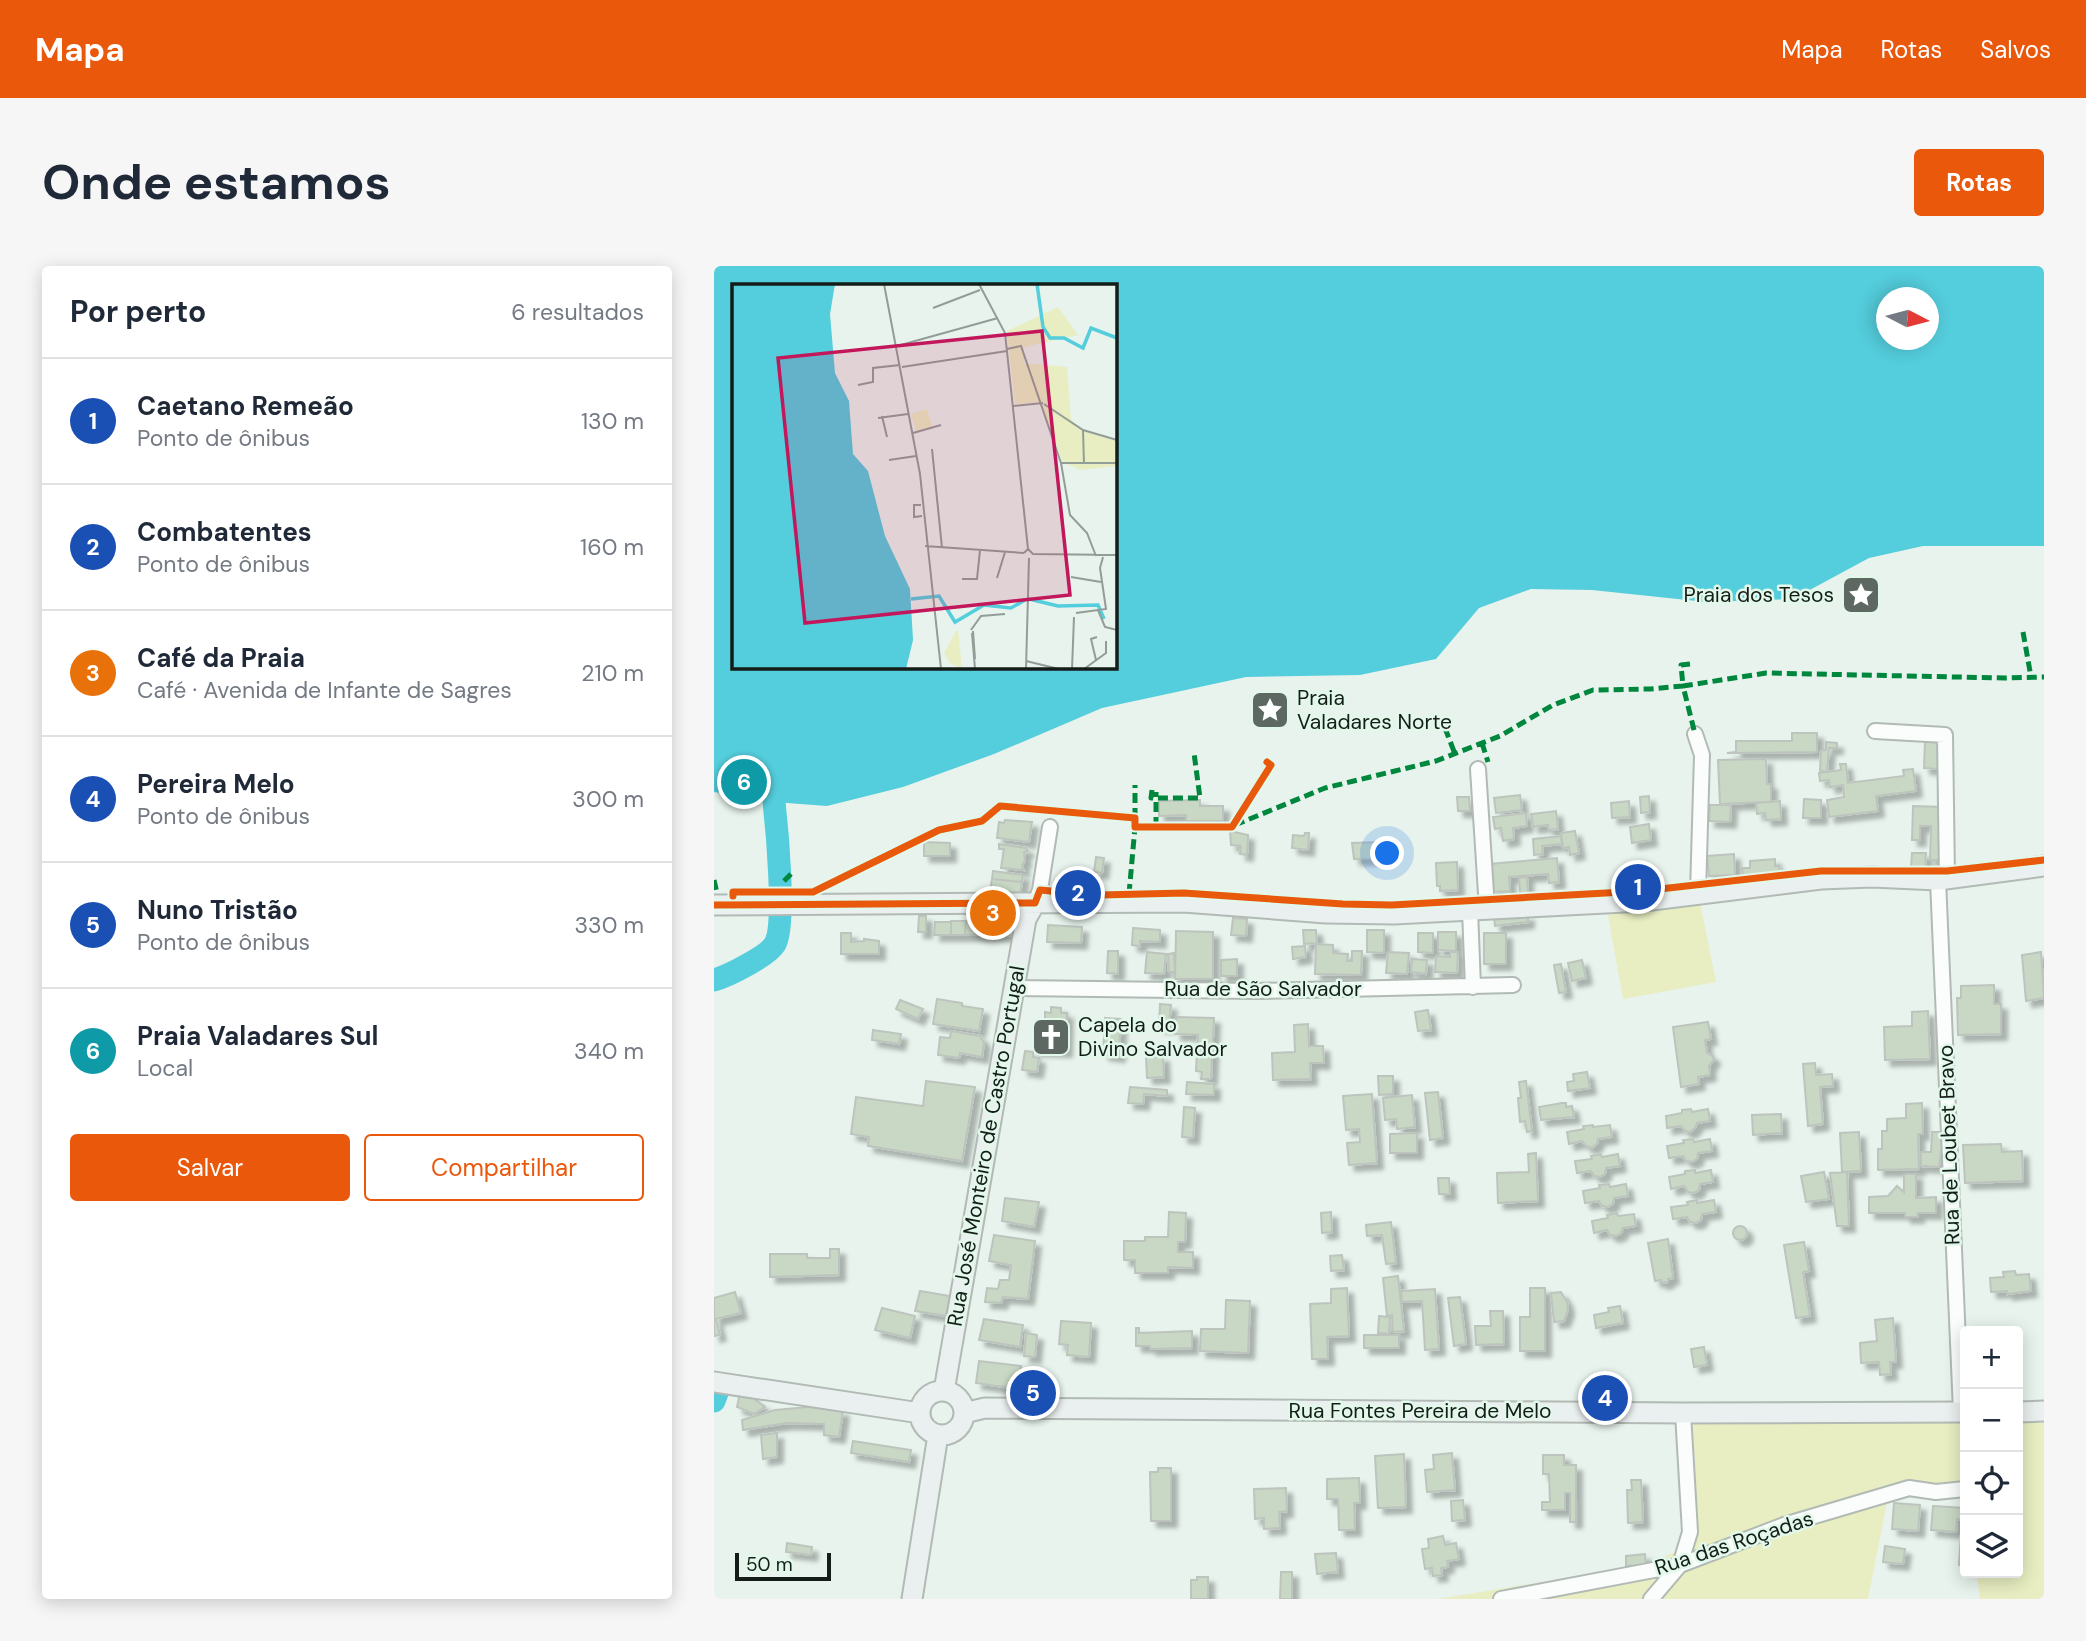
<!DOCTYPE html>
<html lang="pt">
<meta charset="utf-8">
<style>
:root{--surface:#fff;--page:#f6f6f7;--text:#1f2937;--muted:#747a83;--line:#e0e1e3;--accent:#ea580c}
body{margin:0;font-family:"DM Sans",sans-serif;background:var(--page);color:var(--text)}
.controls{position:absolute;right:21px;bottom:21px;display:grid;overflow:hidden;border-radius:7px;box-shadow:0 4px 18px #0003}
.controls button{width:63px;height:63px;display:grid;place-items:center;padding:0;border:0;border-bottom:2px solid var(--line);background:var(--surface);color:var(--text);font:35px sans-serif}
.compass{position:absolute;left:1162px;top:21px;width:63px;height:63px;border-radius:50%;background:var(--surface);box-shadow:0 4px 18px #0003;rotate:96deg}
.scale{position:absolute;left:21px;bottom:18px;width:96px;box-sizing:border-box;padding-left:7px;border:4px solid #151d18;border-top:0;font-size:19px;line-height:24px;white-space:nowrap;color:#151d18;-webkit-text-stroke:5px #e2f8eb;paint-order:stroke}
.you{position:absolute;left:674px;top:588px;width:24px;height:24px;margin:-18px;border:5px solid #fff;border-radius:50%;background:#1a73e8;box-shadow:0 0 0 10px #1a73e833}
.badge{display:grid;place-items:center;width:46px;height:46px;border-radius:50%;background:var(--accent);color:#fff;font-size:23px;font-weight:700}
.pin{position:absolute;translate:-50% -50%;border:4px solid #fff;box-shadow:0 2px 7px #0006}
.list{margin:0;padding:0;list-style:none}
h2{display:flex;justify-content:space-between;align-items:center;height:91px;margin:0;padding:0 28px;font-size:30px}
h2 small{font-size:23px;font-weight:400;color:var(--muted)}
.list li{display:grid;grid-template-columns:46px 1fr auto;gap:21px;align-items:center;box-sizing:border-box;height:126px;padding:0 28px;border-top:2px solid var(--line)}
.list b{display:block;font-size:26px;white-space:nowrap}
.list p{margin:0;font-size:23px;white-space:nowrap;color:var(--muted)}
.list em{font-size:23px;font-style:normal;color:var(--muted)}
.actions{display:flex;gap:14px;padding:21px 28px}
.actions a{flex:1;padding:16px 0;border:2px solid var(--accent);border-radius:7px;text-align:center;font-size:24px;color:var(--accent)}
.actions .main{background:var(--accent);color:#fff}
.icon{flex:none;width:38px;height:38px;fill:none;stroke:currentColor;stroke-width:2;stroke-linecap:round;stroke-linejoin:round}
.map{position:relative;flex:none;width:1330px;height:1333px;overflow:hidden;border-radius:7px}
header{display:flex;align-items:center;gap:42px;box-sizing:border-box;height:98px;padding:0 35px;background:var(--accent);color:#fff}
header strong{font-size:33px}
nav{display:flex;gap:38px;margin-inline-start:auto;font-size:24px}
.intro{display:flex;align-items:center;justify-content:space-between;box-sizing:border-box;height:168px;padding:0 42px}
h1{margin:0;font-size:49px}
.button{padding:18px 32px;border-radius:7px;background:var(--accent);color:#fff;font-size:24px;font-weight:700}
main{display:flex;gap:42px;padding:0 42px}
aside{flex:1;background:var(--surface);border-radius:7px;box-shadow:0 4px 18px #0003}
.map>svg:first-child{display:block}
</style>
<header>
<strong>Mapa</strong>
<nav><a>Mapa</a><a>Rotas</a><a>Salvos</a></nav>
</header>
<div class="intro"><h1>Onde estamos</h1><a class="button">Rotas</a></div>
<main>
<aside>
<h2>Por perto<small>6 resultados</small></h2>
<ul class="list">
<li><span class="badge" style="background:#1a4fb4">1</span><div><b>Caetano Remeão</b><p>Ponto de ônibus</p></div><em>130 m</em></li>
<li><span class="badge" style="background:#1a4fb4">2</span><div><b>Combatentes</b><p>Ponto de ônibus</p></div><em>160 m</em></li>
<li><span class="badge" style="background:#e8710a">3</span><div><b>Café da Praia</b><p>Café · Avenida de Infante de Sagres</p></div><em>210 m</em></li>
<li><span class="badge" style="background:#1a4fb4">4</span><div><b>Pereira Melo</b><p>Ponto de ônibus</p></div><em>300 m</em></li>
<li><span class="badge" style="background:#1a4fb4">5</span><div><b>Nuno Tristão</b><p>Ponto de ônibus</p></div><em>330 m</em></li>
<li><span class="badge" style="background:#0f9aa8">6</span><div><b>Praia Valadares Sul</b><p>Local</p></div><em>340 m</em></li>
</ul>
<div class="actions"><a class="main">Salvar</a><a>Compartilhar</a></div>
</aside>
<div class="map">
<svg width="1330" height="1333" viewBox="0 0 1330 1333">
<defs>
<filter id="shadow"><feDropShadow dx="6" dy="6" stdDeviation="2" flood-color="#0004"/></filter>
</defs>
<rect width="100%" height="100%" fill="#e7f3ec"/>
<!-- green -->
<path fill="#e8eec1" d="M986,636L1002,716L909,733L894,649Z
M1151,1151L1251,1155V1228L1175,1226L1154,1333H724L939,1298L956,1288L980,1279L983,1241L979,1158Z
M1304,1157H1330V1333H1266L1263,1307H1304Z"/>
<!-- water -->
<path fill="#54cddc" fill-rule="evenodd" d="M0,0H1330V280H1209L1155,292L1079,333L992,336L878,324L817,323L765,342L722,393L646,409L532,411L388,442L280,488L189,521L113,540L60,536L0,526ZM19,19H401V401H19ZM1172,32H1214V74H1172Z"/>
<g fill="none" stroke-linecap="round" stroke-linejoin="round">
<!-- river -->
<path stroke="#54cddc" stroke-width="23" d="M0,714C14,710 54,690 61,678C72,659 63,562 60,536
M0,1135L3,1127"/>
</g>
<!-- building -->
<path fill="#c8d8c4" stroke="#bdc4be" stroke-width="2" filter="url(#shadow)" d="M1078,467H1103V486L1013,487L1022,486V475H1078Z
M1211,475L1225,476L1224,503L1210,502Z
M1112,476L1123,477V482H1115L1113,506L1106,505L1107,484H1112Z
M1052,493L1053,518H1057V536L1006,538L1004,494Z
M1126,498H1132L1134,517L1190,510L1189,504L1199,503L1202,525L1162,530L1164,545L1115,551L1113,534L1130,531L1129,519L1116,521L1115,514L1106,515L1105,507L1127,504Z
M806,529L808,544L782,547L780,532Z
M935,530L936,546L927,547L926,531Z
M743,531H755L756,545H744Z
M1090,533L1107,534V552H1089Z
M486,534V540H509V555H472V549L445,550V535Z
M915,535L916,551L898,552L897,537Z
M1066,535L1067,553L1052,554L1051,547L1043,548L1042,537Z
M996,539H1017L1016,556L995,555Z
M1199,540L1229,541L1227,594H1216L1217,560H1206V574H1198Z
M842,545L844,563L834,564V559L819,561L817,548Z
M812,547L813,560L799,562L800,573L789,575L787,562L781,563L779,551Z
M291,554L318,556L315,576L283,572L285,556L290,557Z
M935,558L937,574L918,577L916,561Z
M516,565L534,569L533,589L526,588L527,580L517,579Z
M861,565L865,587L856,589L855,581L849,582L847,567Z
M591,567H595L594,584L578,582L579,569L590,570Z
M847,570L848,578L828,580L829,588L820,589L819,573Z
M210,576L236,577V590H210Z
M667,576V593H640L638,577Z
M285,578L312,582L314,585L310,586L311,594L308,600L310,604L287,602L290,583H285Z
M1198,587H1212L1211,602H1197Z
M1020,588L1021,609L995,610L993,590Z
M382,591L390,592L388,607L380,606Z
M843,592L845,616L835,617L834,608L795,611L796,625L777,626L775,598Z
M1061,593V600H1065L1066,611L1001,615V612L1029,610L1028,602H1036V595Z
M743,596L744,624L726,625V620H723L722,597Z
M279,605L309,609L308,616L278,613Z
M813,611L814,627H806L805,612Z
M278,613L308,616L306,629L276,625Z
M272,645L287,646L284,669H266L268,651H271Z
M287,646H302L300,659L285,657Z
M814,649V656L781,660L780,652Z
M205,650H212V666H204Z
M519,652L533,653L532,670L517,669Z
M237,655H252L251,669H237Z
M252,655L267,656L266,669H251Z
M221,656H237V669H220Z
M285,657L300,659L299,670L284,669Z
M334,659L368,661L367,677L333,676Z
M419,662L446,664V676L426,675V680L418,679Z
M589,664H602L603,677L590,678Z
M653,664H670V687L653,686Z
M462,665L499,666V713H461Z
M724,666H742V685L724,684Z
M127,667H137V676L150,675V673L165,675V688H127Z
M704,667H719V687L704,686Z
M770,667H792V698H770Z
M602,678L619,679V687L634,688L633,695H638V685H648L647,709L601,708Z
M591,680L592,691L579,693L578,681Z
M394,685H404V708L393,707Z
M433,686L452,688L450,708L431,707Z
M674,686L695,687L693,708L672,707Z
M736,686H744L743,707L721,706L722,690L736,691Z
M1327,686L1330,732L1312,735L1308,689Z
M460,687L461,706H455L454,688Z
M523,693V710H507V694Z
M698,693L713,694L712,708L697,706Z
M868,694L872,712L858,715L854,697Z
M847,698L852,726L845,727L840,699Z
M1280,719V738H1287V768L1244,769L1243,732H1247V720Z
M223,733L248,737V740L269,743L265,765L219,758Z
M186,734L209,743L204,753L182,743Z
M446,738L457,739L455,761H445Z
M337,741L347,742V747H353L352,785L321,784V758H331V746L337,747Z
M714,744L717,764L704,765L701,746Z
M1214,745L1216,793L1171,794L1170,761L1198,760V746Z
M462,751L500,752L497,813H487L488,806L482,805L484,769L461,768Z
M391,752L407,753L405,790L389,788Z
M994,756L997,773L991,774L993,787L999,790L1000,793L995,800L996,809L984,811L985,818L967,821L959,761Z
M594,758L595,780H609L610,797H596L597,813L559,814L558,787L581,786L580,759Z
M159,764L187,768L185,778L158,774Z
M237,765L266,770L270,777L268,791L246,787L245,792L224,789L226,771L236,772Z
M311,785L319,786V791L325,792L323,806L308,804Z
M449,790L450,811L433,812L432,791Z
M1101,797L1102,809L1118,808L1119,820L1106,821L1109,858L1094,860L1089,798Z
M873,806L876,822L854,825L853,816L860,815L859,808Z
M664,810H679V828L665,829Z
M212,815L261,821L248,895L154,880L155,871L137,868L142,831L209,840Z
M812,815L818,865L813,866L811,855L806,856L804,832H807L805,816Z
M473,816L500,818V829L472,828Z
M416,821L453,824V830L430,828L429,838L414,837Z
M724,826L729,872L716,874L711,827Z
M658,828L663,897L635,899L633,877L646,876L645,863L632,864L629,830Z
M698,829L701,861L683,863L682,853L671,854L669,832Z
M848,837H852V841L858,840L860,851L827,854L825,841Z
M1208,837L1209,868H1204L1205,903L1164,904V883H1168V865H1173V853L1192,852V838Z
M470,841L481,842L479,872L468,871Z
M977,843L978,846L994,843L996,855L983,857L981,862L976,866L971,865L967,860L953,862L952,850L968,847V844Z
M1067,848L1068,867L1039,869L1038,849Z
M879,859V861L896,859L898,871L884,873L883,878L878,882L872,880L868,875L855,878L853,866L870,863L869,860Z
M1145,866L1147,905L1128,906L1126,867Z
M1218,866H1230L1225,901L1207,900V886H1217Z
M703,867V887H676V868Z
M979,873L980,876L996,873L998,885L984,887L983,893L978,896L972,895L969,890L955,892L953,880L970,877L969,874Z
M1287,878L1288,886L1308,885L1309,915L1251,917L1249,879Z
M822,887L824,935L784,937L783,907L815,906L814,888Z
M887,888L888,891L904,888L906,900L892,902L891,908L886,911L880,910L877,905L863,907L861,895L878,893L877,890Z
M981,904V907L997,904L999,916L986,918L985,924L980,927L974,926L970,920L957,923L955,911L971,908V905Z
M1110,906L1115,933L1092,936L1087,910Z
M1133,906L1135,960H1123L1116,907Z
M1190,908H1202V932L1222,931V947H1204V951H1191V947H1155V931L1174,930L1183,920L1190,926Z
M724,912H735L736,928H725Z
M895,918L896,921L912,918L914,930L900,932L899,938L894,941L888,940L885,935L871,937L869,925L886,922L885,919Z
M291,932L325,936L320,961L288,955Z
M983,934V937L1000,934L1002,946L988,948L987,954L982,957L976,956L973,951L959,953L957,941L974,939L973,936Z
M455,946L472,947L471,976H464V986H479V1002L454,1001V1007H421V994H410V975H431V971H454Z
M617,946L618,966L608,967L607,947Z
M903,947L904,950L920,948L922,960L909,962L907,967L902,970L896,969L893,964L880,967L878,955L894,952L893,949Z
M677,956L682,997L672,998L668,969L653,970L652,959Z
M1019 967a7 7 0 1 1 14 0a7 7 0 1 1-14 0Z
M280,969L321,975L314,1033L289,1031L287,1037L271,1036L273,1022L284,1023L286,1014H295L297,999L275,995Z
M954,973L959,1012L954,1013V1016L947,1017V1014L941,1015L934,977Z
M1090,976L1095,1005L1089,1006L1096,1050L1082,1052L1070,979Z
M116,983H125V1009L56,1011V988H93V992H116Z
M628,989L630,1004L617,1005L616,990Z
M1301,1005L1302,1009L1315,1008L1317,1025L1293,1028V1025L1277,1026L1276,1012L1290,1011L1289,1006Z
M684,1010L690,1065L679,1066L678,1049L673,1050L669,1012Z
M633,1022L635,1070L613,1071L614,1093H598L596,1038L617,1037V1023Z
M816,1022H831V1085H806V1051H816Z
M721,1023L725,1083L711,1084L708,1035L688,1036L687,1025Z
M206,1025L236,1030L232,1050L201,1045Z
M21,1026L27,1047L2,1053L6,1069L0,1070V1032Z
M847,1026L853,1036L854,1044L850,1055L840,1056L837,1027Z
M746,1031L752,1078L740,1080L734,1032Z
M512,1034L536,1035L534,1087L486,1085L487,1063H511Z
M906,1040L909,1057L882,1062L880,1049L895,1046L894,1042Z
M168,1042L201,1050L196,1072L161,1064Z
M776,1045H789L790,1078L762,1079L761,1060H777Z
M665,1050L676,1051L675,1068L664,1067Z
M1179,1052L1182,1096H1176L1177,1108L1166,1109L1165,1096L1147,1097L1146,1077L1163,1075L1161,1054Z
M270,1053L309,1059L306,1081L265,1074Z
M347,1055L377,1057L375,1091L353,1089L354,1079L345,1078Z
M422,1062H425V1067L478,1065V1082L436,1083V1080H422Z
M312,1067L323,1069L321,1091L310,1090Z
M650,1069H685V1082H650Z
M990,1081L993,1099L980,1101L977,1083Z
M265,1095L307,1100L303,1123L262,1117Z
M26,1127L35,1129L51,1141L40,1148L23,1141Z
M94,1141L129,1145L125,1171L110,1169V1158L73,1157L29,1164L28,1154L61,1144Z
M63,1167V1191L49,1193L47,1169Z
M139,1175L197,1184L195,1196L137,1187Z
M738,1187L741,1224L713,1226L711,1204L720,1203L719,1189Z
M690,1188L692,1241L664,1242L661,1190Z
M829,1189H850V1199H862V1256H856V1227H851V1244H828V1236H836L835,1208H829Z
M444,1202H457V1255H437L436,1206H444Z
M645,1212L646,1237H640L641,1264H625L624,1233H613V1213Z
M917,1214H927L929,1256L914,1257L913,1224H918Z
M572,1222L573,1245L565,1246L566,1262L550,1263V1252L541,1253L540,1223Z
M749,1234L751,1254L738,1255L737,1235Z
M1180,1237L1206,1239L1204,1265L1178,1263Z
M1219,1240L1251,1242V1254L1243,1253L1242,1266L1217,1264Z
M1247,1269H1251V1299H1245Z
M729,1270L731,1279L742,1277L745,1293L733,1295L734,1301L727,1302L728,1309L719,1310L718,1302L711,1303L708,1283L715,1282L714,1273Z
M73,1277L98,1281L97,1289L72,1286Z
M1171,1280L1191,1283L1189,1298L1169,1296Z
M622,1287L624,1306L603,1308L601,1288Z
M931,1288L932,1299L912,1300V1290Z
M567,1306H578V1333H566Z
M483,1311H494V1333H477V1314H483Z"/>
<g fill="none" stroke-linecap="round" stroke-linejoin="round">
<defs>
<path id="street" d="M1161,465L1231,469L1233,612
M981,468L988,489L984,627
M764,503L773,643
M1224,614L1247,1145
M321,637L326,624L336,561
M756,644L759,721
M300,722L542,725L799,719
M787,1333L966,1299L1070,1259L1195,1222L1222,1226L1251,1223
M937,1333L966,1299L976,1266L969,1147"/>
<path id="secondary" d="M0,639L470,636L612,647L680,648L930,635L1107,613L1158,611L1224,614L1330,600
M0,1116L206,1147
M230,1125L312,653L321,637
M206 1147a22 22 0 1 1 44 0a22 22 0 1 1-44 0Z
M1304,1146L1330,1145
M250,1147L271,1142L969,1147L1251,1146
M198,1333L224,1169"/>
</defs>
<!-- street casing -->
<use href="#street" stroke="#b1bab4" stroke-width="18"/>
<!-- secondary casing -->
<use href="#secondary" stroke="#b1bab4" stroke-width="23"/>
<!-- street -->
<use href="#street" stroke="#fbfdfc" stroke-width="14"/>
<!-- secondary -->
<use href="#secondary" stroke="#eaf0ef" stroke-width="19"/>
<!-- quiet -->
<path stroke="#00873e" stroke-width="5" stroke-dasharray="10 5" stroke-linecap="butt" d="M1309,366L1317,411
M976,398L967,399L969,420L1052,407L1290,412L1330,411
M731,462L741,488
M768,477L774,496
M438,524L437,532H486L480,487
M421,552V519
M521,559L611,522L722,495L786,470L839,439L879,424L936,423L969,420L981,468
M442,561V526
M0,614L3,627
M70,615L77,608
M415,628L421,561"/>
<defs>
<path id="cycleway" d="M19,630V626H99L225,564L268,555L286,540L421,552V561H518L557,499L553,496
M0,639L321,637L326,624L337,625L345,630L470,627L629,638L678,639L928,625L1107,605H1233L1330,594"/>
</defs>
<!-- cycleway casing -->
<use href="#cycleway" stroke="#e2f8eb" stroke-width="11"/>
<!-- cycleway -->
<use href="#cycleway" stroke="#e8590c" stroke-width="7"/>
</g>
<!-- icons -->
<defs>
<symbol id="sight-square" viewBox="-11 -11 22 22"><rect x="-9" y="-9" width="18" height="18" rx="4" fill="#5e6862" stroke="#e2f8eb"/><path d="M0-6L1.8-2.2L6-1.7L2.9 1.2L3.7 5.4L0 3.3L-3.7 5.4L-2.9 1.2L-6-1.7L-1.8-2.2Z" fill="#fff"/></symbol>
<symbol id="church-square" viewBox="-11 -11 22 22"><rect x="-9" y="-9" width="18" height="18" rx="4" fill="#5e6862" stroke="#e2f8eb"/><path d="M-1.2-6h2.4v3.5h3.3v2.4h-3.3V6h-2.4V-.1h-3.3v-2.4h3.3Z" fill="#fff"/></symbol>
</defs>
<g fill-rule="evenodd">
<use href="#sight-square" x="1125" y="307" width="44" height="44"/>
<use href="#sight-square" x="534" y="422" width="44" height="44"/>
<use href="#church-square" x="315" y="749" width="44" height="44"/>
</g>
<g text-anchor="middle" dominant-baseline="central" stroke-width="5" stroke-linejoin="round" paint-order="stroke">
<!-- poi labels -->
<g font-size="21" fill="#151d18" stroke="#e2f8eb" text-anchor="start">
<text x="1120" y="329" text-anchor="end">Praia dos Tesos</text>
<text x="583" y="432">Praia<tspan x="583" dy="24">Valadares Norte</tspan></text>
<text x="364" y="759">Capela do<tspan x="364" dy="24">Divino Salvador</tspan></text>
</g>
<!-- street labels -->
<g font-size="21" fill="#151d18" stroke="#e2f8eb">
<text x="549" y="723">Rua de São Salvador</text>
<text transform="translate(1235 879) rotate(-92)">Rua de Loubet Bravo</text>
<text transform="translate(272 880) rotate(-80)">Rua José Monteiro de Castro Portugal</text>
<text x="706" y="1145">Rua Fontes Pereira de Melo</text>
<text transform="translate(1020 1277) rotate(-18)">Rua das Roçadas</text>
</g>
</g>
<!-- overview -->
<g transform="translate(18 18)">
<rect width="385" height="385" fill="#e7f3ec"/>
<path d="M326,23L346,51L292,63V79L335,83L339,135L350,147L385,157V182L348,186L331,178L307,118L283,120L275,47ZM195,125L200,143L184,147L179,130ZM224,347H226L230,385L218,379L212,369Z" fill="#e8eec1"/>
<path d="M0,0H103L98,30L103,89L117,117L121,170L136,187L153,252L178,305L181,356L174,385H0Z" fill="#54cddc"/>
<path fill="none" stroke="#54cddc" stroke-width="3.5" d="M305,0L311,43L318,54H332L351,64L359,44L385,54M179,315L207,312L223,338L252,321L279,324L293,316M297,315L326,322L366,321L372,335"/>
<path fill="none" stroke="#939d97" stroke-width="2" d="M152,0L188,190L209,385M247,0L273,49L296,265M201,24L248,6M165,62L266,34M275,65L289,62L329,179L338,231L355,249L364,272M170,83L275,67M126,101L141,98V84L168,81M312,120L351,146L385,156M281,122L311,119M150,132L155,153M146,134L176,130M351,146L352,180M181,149L209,141M200,165L210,264M157,176L184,172M329,179H385M189,221H182V233L190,232M193,262L292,269M292,269L296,265L301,270L385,271M339,293L369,298M265,294L273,268M230,295H245L248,266M366,326L373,343L385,346M344,329L374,325L368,284L371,273M239,346L249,332L273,330M241,347L243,375M240,349L243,385M364,376L359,355L365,353M294,377L327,385M294,385L297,274M340,385L342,333M352,385L374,369V357"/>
<path fill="#c2185b" fill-opacity="0.15" stroke="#c2185b" stroke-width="3.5" d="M310,47L338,311L73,339L46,74Z"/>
<rect width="385" height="385" fill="none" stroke="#151d18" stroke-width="3.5"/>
</g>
</svg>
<div class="controls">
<button>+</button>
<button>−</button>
<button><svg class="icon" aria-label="locate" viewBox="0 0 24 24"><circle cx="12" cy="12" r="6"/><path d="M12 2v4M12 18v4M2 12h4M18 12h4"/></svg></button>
<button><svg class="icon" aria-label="layers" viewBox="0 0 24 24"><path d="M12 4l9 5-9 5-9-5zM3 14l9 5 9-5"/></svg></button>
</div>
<svg class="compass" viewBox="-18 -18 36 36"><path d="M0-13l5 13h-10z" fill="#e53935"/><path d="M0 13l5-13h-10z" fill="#747a83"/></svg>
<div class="scale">50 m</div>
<div class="you"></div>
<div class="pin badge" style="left:924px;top:621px;background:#1a4fb4">1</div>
<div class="pin badge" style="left:364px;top:627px;background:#1a4fb4">2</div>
<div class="pin badge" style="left:279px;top:647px;background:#e8710a">3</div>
<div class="pin badge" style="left:891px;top:1132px;background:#1a4fb4">4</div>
<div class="pin badge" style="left:319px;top:1127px;background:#1a4fb4">5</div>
<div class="pin badge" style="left:30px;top:516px;background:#0f9aa8">6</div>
</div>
</main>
